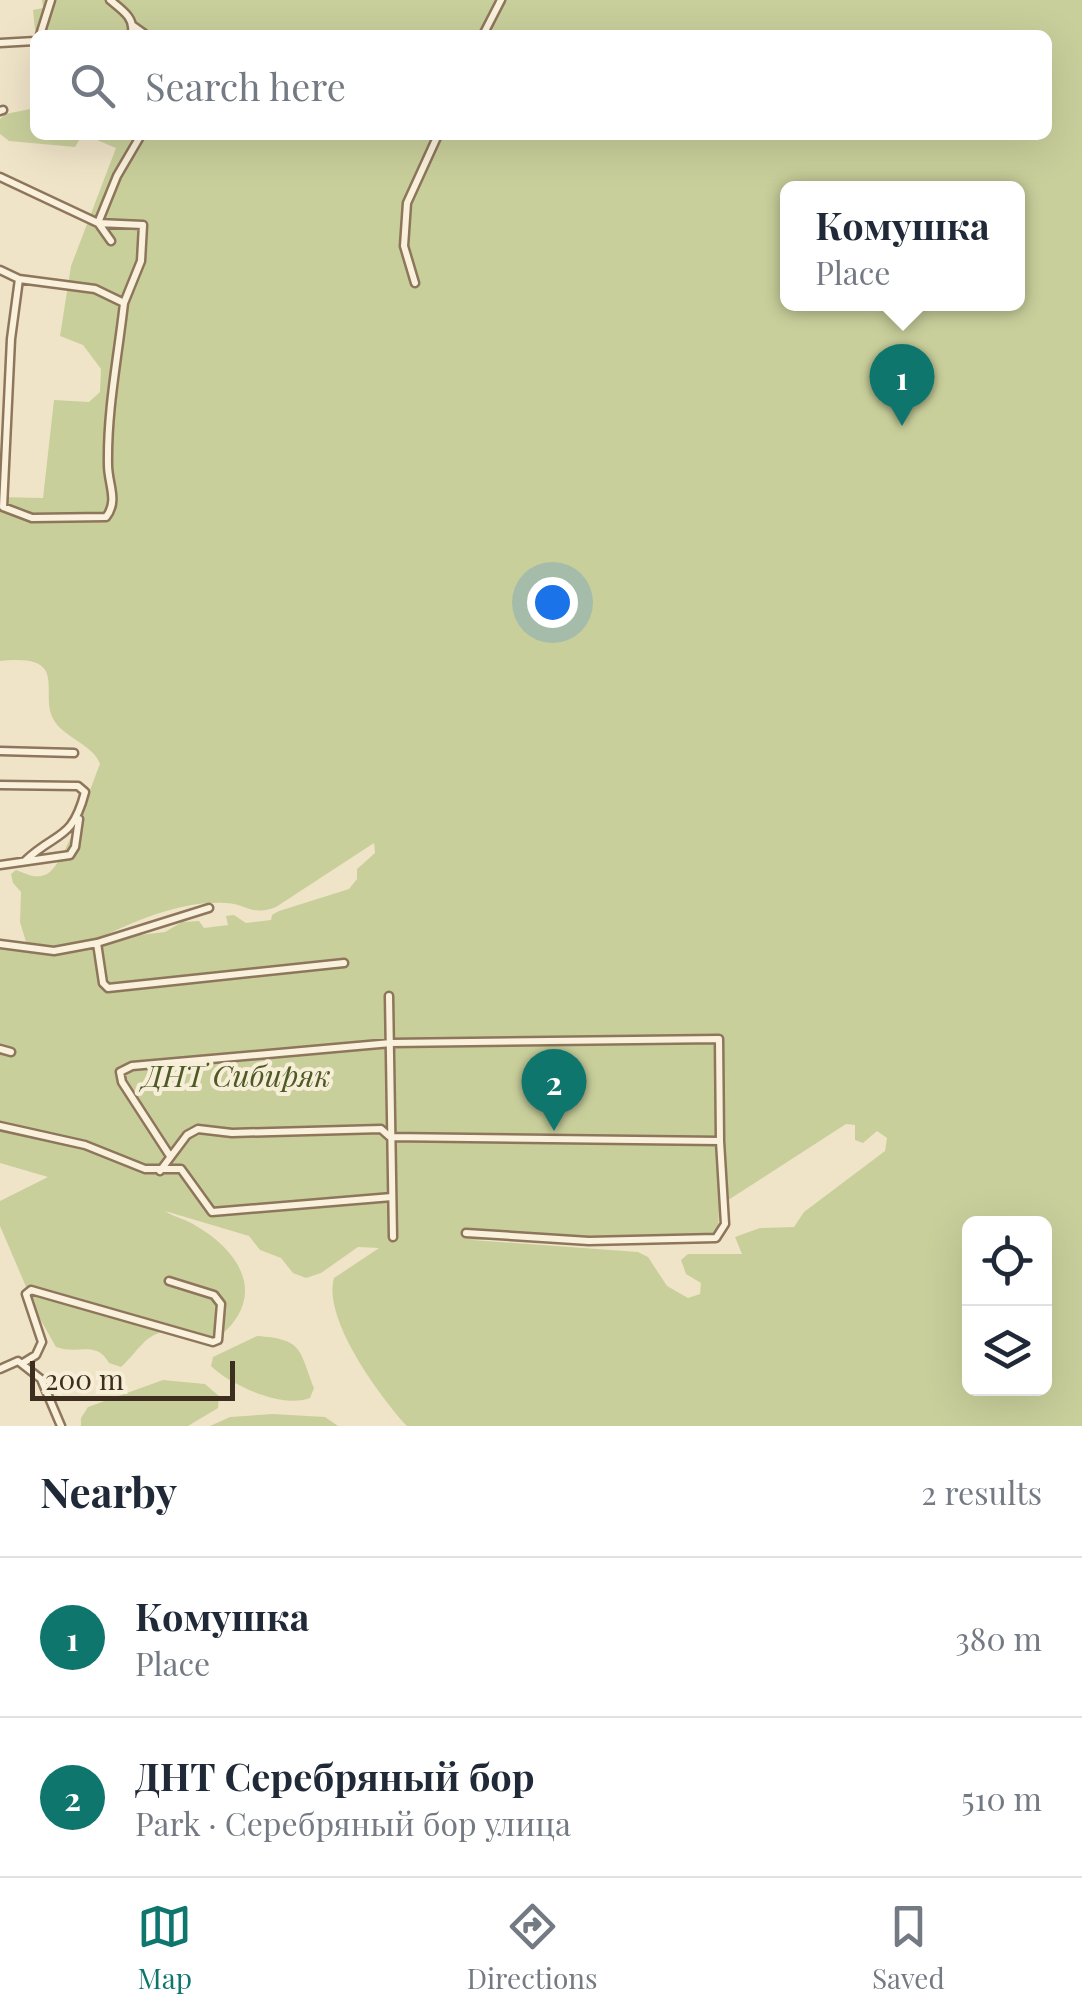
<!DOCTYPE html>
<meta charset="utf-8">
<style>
:root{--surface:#fff;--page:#f2f2f3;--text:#1f2937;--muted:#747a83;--line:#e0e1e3;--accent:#0f766e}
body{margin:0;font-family:"Playfair Display",serif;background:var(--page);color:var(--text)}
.controls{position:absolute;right:30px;bottom:30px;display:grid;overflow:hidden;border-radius:15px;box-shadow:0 10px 40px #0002}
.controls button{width:90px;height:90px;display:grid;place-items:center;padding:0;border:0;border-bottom:2px solid var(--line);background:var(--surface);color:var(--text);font:50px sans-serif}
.scale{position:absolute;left:30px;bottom:25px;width:205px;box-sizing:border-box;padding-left:10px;border:5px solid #3d2e20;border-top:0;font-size:28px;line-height:35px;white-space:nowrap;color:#3d2e20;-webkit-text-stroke:8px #f7eed8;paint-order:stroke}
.you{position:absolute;left:552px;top:602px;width:35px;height:35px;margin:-25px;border:8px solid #fff;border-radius:50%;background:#1a73e8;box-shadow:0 0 0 15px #1a73e833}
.badge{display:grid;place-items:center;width:65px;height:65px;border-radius:50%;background:var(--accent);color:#fff;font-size:32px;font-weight:700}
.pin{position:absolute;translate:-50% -82px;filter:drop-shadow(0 2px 5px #0008)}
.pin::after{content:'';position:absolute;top:52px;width:35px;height:30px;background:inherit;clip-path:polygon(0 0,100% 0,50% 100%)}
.popup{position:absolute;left:780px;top:181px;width:245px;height:130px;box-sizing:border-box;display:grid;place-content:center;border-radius:15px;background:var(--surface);filter:drop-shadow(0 2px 8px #0005);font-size:32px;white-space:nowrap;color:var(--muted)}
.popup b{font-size:38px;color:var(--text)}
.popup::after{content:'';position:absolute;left:50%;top:100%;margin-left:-20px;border:20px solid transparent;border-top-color:var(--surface)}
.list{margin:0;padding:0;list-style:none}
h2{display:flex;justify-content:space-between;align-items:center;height:130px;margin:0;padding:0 40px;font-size:42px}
h2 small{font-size:32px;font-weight:400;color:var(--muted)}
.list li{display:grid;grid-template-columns:65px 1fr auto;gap:30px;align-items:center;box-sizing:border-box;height:160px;padding:0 40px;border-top:2px solid var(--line)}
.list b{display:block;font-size:38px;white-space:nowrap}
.list p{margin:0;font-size:32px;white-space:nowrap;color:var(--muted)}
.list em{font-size:32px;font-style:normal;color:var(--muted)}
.icon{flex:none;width:55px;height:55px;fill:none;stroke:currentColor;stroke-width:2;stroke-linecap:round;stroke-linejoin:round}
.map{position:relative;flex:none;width:1082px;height:1426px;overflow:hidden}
.search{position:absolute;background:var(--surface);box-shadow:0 10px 40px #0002;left:30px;right:30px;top:30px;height:110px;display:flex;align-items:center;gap:25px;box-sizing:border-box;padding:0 35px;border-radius:15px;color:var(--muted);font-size:38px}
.sheet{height:450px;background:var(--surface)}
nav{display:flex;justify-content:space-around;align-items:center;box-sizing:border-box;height:140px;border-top:2px solid var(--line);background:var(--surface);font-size:28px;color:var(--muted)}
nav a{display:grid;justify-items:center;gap:5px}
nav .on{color:var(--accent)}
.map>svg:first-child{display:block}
</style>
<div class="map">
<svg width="1082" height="1426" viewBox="0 0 1082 1426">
<rect width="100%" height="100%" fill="#f0e4c8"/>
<!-- green -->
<path fill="#c9cf9b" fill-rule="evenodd" d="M42,0H1082V1426H407C380,1397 322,1318 334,1278L379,1248L358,1247L321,1273L306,1278L293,1273L281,1258L260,1250L249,1236L165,1211C172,1216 184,1219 193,1224C248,1255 269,1305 208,1345C194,1342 185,1335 176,1333C148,1326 138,1353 121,1367L109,1363C96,1340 78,1355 56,1347L39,1317L0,1226V1201L48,1177L0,1163V943L26,942L20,922L21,892L13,883L11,874L16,870C26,873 35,880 47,874C65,865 91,786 100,764C94,746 66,738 55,722C36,695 74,653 0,661V497L43,498L54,400L89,402L100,392L101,369L83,345L60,336L71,266L116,148L85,135H1047V35H124L121,32L35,30L33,10L43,8ZM787,188H1017V304H787ZM374,843L375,853L357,869V879L349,889L279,911L272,915L271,920L246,923L234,915L226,916L228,925L204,928L199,921L182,922L165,932L96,940C134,921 181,901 224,903C247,903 250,917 276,907ZM846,1124L855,1125V1140L863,1143L877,1131L887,1138L885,1151L804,1212L794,1227L760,1228L735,1237L742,1254H688L681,1260L686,1274L701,1283L700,1294L688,1298L667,1286L648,1257L638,1252L472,1240H718L719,1206ZM970,1224H1044V1388H970Z
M35,108V135H82L75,147L9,141L0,134V119L6,114Z
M257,1336C303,1339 299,1349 314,1388L310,1398C283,1409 230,1385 211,1366L213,1357Z
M163,1380L205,1384L219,1396L218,1408L188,1426H81V1418L88,1407Z
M273,1414L325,1417L338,1426H210L230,1417Z"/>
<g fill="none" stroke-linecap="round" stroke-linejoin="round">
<defs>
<path id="street" d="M110,0C121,9 137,19 131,35
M132,25L146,35
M40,35L51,0
M483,35L501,0
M0,43L35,41
M0,111L3,110
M0,177L98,223L143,225L141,261L124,303
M98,223L117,176L141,135
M99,224L111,241
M0,270L19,279L11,339L3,507L32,518L106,517C119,501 108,484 108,465C107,410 118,357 124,303L95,289L19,279
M415,283L404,246L407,203L438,135
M0,751L74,753
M0,785L78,786L85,792C72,842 56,831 25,861
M0,865L70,855L75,847L79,819
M97,943L103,983L108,988L344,963
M0,944L54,951L97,943L209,908
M389,996L393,1237
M0,1049L11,1052
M0,1126L85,1145L145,1169H181L212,1212L392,1197
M160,1171L187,1135L198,1129L232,1133L381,1129L390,1137L720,1141L719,1039L391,1043L132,1066L120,1072L122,1082L170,1156
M466,1233L589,1241L716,1238L725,1224L720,1141
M23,1363L36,1355L42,1342L26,1294L31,1290L213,1342L218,1340L221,1304L214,1295L169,1281
M0,1369L18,1361L41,1379L61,1426"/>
</defs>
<!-- street casing -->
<use href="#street" stroke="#8d765c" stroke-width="11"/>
<!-- street -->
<use href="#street" stroke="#faf1dc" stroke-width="6"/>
</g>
<g text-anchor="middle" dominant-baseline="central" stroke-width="8" stroke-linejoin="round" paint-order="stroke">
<!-- park labels -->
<g font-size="30" font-style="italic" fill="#4d5a26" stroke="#f7eed8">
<text x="237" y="1075">ДНТ Сибиряк</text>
</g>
</g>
</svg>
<div class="controls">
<button><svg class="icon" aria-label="locate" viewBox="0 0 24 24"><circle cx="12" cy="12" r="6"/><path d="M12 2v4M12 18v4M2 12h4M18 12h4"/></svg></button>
<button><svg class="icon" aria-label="layers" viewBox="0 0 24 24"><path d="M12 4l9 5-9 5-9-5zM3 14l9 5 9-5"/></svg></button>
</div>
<div class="scale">200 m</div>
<div class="you"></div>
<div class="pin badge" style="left:902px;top:426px">1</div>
<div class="popup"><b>Комушка</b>Place</div>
<div class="pin badge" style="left:554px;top:1131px">2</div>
<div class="search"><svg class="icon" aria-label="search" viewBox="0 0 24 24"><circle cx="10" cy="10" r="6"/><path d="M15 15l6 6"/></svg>Search here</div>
</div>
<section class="sheet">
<h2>Nearby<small>2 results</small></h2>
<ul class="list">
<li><span class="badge">1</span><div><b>Комушка</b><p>Place</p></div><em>380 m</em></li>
<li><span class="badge">2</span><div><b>ДНТ Серебряный бор</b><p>Park · Серебряный бор улица</p></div><em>510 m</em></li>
</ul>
</section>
<nav>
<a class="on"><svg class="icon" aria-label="map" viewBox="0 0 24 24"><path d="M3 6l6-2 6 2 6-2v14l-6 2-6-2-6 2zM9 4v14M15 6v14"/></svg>Map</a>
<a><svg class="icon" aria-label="directions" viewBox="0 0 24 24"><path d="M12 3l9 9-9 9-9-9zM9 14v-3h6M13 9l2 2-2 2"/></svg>Directions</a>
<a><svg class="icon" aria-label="saved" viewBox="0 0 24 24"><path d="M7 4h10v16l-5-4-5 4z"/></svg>Saved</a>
</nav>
